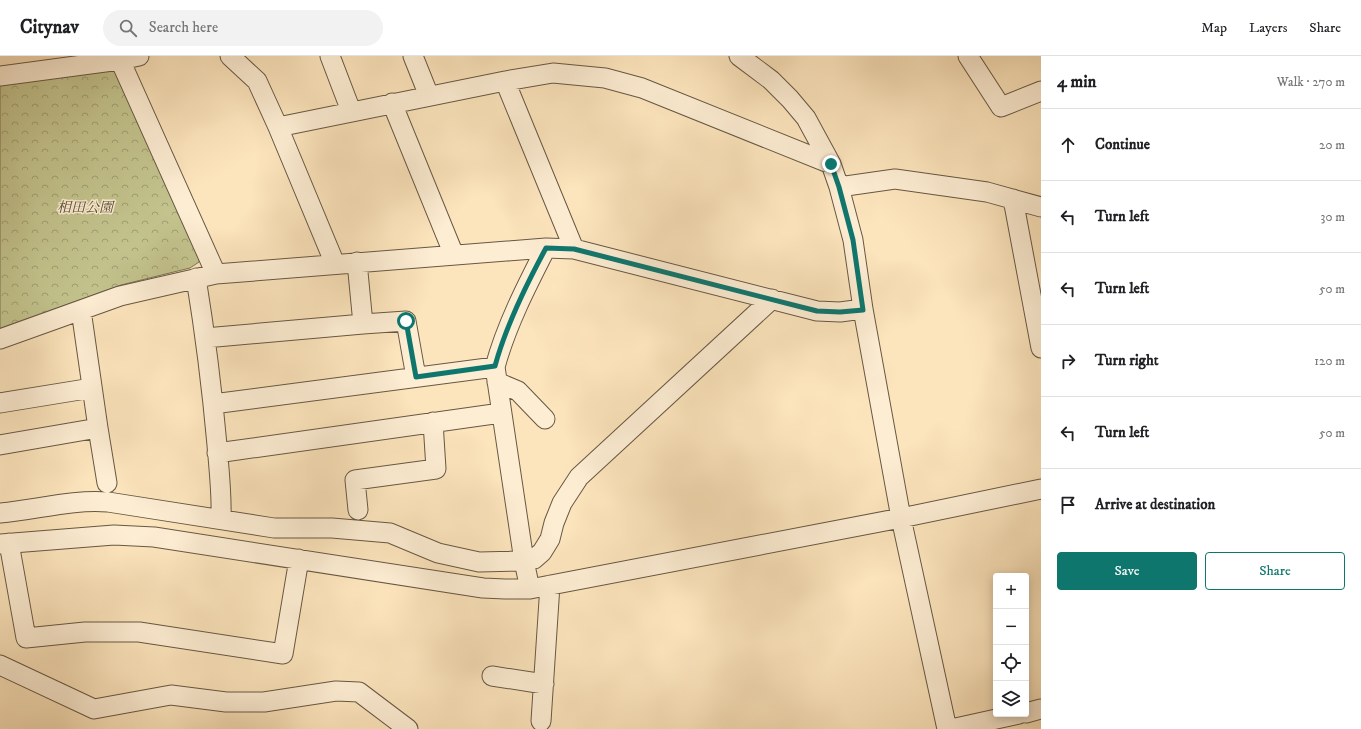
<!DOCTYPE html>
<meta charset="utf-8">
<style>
:root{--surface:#fff;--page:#f2f2f2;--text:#202124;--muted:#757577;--line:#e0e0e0;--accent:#0f766e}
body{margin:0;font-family:"IM FELL DW Pica","Noto Serif JP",serif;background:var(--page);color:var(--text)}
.controls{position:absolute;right:12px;bottom:12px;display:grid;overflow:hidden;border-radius:4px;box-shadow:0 2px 10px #0003}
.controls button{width:36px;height:36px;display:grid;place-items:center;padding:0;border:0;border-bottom:1px solid var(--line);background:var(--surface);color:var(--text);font:20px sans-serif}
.stop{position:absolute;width:12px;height:12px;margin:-9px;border:3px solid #0f766e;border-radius:50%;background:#fff}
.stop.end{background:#0f766e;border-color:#fff;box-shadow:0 1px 4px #0008}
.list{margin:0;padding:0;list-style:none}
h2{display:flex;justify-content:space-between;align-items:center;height:52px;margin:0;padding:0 16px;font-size:17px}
h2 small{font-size:13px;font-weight:400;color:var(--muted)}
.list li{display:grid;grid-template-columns:26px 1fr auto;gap:12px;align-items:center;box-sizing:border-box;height:72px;padding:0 16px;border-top:1px solid var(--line)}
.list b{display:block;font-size:15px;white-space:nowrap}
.list em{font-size:13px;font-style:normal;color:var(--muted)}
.actions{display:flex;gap:8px;padding:12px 16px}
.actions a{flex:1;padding:9px 0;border:1px solid var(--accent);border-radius:4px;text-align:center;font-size:14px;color:var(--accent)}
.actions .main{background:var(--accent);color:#fff}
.icon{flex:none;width:22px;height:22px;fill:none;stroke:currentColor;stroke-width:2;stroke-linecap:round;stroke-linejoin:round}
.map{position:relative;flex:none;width:1041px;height:673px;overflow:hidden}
header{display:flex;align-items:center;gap:24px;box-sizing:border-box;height:56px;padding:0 20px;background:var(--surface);border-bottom:1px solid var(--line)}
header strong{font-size:19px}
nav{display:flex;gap:22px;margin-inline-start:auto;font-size:14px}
.search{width:280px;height:36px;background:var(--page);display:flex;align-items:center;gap:10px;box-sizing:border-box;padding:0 14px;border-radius:22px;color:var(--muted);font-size:15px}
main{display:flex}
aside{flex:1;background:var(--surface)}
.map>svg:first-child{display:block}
</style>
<header>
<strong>Citynav</strong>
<div class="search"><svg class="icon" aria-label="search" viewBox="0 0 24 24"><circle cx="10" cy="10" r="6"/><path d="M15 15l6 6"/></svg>Search here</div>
<nav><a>Map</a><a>Layers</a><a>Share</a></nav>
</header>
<main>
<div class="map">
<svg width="1041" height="673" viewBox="0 0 1041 673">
<defs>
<pattern id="forest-crowns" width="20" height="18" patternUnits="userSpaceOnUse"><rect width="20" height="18" fill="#c3c38d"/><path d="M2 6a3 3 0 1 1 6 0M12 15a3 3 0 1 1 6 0" fill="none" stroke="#9f9f72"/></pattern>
</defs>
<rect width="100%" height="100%" fill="#fce4bc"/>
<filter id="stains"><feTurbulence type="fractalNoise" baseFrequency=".005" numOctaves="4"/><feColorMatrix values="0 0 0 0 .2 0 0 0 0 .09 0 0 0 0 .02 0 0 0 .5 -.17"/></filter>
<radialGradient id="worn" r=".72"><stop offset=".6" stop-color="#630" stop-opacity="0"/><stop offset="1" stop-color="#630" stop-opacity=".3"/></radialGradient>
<!-- forest -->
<path fill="url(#forest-crowns)" stroke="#7c7654" d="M113,12L200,199L199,206L190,212L121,229L0,273V26Z"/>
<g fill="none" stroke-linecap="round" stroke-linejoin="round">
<defs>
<path id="minor" d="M230,0L257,25L278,71L335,208
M330,0L351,55
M413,0L429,40
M739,0L771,24L790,43L806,62L831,108L839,131L853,184L863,253L901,462L947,673
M968,0L1001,51L1041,35
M120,4L216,218
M0,20L120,4L139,0
M505,25L574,193
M392,47L454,199
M278,71L505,25L553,17L605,22L642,32L831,108
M839,131L895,123L987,136L1041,151
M1013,143L1041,292
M196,222C205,277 212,333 217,389C219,414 222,438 221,463
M81,254L98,372
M363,268L406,265L416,321
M205,282L363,268L357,206
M0,283L120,240L216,218L546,192L574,193L817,255L840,256L863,253
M497,326L518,335L545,363
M0,347L92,332
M213,348L495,311
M0,389L98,372L107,427
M217,397L501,357
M358,454L355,424L436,413L433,366
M0,457C36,454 72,443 108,446L274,472H332L390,477L438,497L479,506L524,505L534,503L542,496L550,483L554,467L562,447L579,421L772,243
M9,487L26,582L85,576H139L283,598L299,503
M0,488L114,479L154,481L483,532L505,533H530L901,462L1041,433
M530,533L524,505L495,311C506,270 527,229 546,192
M0,609L94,653L171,639L226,646H264L336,635L359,636L408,673
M492,620L544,628
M1026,657L1041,653
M541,665L550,529
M951,673L1019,658"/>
</defs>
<!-- minor casing -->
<use href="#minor" stroke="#675844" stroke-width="21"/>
<!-- minor -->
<use href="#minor" stroke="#fdedd3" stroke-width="19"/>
</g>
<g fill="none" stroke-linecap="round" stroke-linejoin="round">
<!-- route -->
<path stroke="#0f766e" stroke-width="5" d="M406,265L416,321L495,310C506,269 526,229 546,192L574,193L817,255L840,256L863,254L853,184L839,131L831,108"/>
</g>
<g text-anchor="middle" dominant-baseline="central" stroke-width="3" stroke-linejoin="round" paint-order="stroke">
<!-- park labels -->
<g font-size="14" font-style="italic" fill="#585038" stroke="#fdedd3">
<text x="85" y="152">相田公園</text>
</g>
</g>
<rect width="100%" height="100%" filter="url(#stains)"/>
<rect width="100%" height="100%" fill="url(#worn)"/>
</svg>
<div class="controls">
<button>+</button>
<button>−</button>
<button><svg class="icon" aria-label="locate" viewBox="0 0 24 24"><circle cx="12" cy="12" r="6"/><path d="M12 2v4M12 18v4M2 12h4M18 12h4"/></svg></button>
<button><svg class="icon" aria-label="layers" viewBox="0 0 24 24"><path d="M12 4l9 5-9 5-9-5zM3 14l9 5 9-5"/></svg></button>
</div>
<div class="stop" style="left:406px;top:265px"></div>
<div class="stop end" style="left:831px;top:108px"></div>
</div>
<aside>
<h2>4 min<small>Walk · 270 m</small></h2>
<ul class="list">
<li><svg class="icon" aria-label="ahead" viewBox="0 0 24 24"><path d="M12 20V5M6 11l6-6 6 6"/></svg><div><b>Continue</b></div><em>20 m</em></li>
<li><svg class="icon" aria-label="left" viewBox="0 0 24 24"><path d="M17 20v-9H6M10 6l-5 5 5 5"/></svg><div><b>Turn left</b></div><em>30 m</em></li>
<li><svg class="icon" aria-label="left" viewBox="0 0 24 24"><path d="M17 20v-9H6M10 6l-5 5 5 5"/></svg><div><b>Turn left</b></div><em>50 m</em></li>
<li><svg class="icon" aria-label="right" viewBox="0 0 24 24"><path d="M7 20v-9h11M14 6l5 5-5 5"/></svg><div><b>Turn right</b></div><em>120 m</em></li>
<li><svg class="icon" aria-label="left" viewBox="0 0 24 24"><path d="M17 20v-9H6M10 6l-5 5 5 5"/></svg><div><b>Turn left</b></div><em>50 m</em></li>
<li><svg class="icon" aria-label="arrive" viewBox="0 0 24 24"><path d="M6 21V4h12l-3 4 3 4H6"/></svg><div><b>Arrive at destination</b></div></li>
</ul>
<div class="actions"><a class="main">Save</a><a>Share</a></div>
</aside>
</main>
